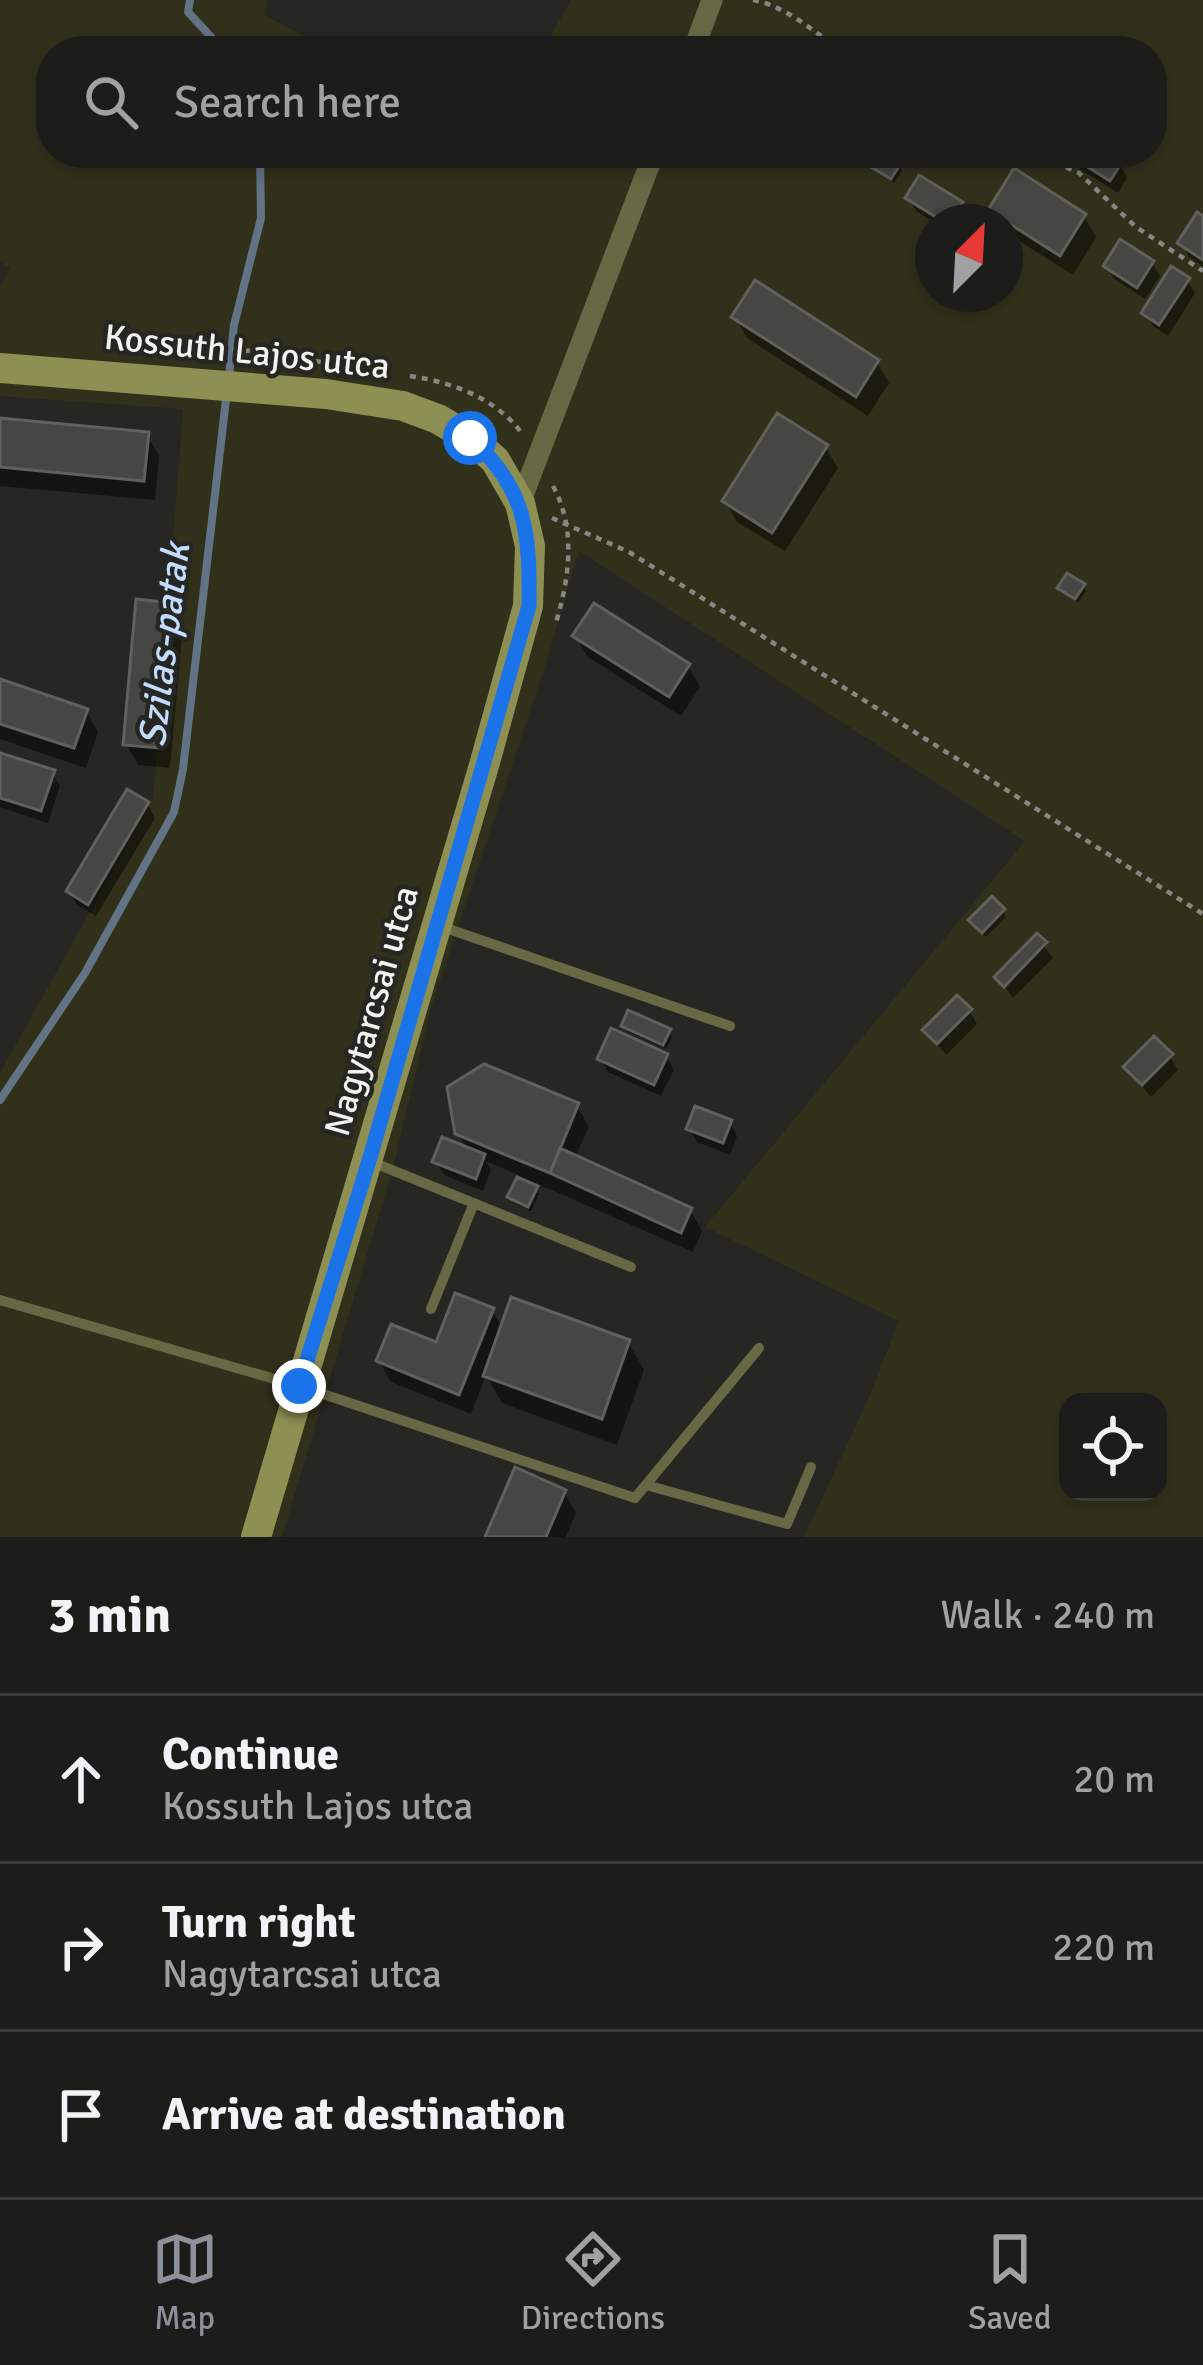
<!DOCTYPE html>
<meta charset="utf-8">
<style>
:root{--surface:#1c1c1a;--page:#252523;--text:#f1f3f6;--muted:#a0a1a2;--line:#3a3a39;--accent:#8c9099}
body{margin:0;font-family:Signika,sans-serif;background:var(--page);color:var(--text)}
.controls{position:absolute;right:36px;bottom:36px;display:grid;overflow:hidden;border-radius:24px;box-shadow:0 6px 18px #0003}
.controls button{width:108px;height:108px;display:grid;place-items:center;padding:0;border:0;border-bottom:3px solid var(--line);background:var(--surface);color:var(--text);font:60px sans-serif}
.compass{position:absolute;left:915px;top:204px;width:108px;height:108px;border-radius:50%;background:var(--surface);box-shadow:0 6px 18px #0003;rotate:24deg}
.stop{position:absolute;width:36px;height:36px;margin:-27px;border:9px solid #1a73e8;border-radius:50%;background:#fff}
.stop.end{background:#1a73e8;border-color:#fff;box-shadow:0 3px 12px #0008}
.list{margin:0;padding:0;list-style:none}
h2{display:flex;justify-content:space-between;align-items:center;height:156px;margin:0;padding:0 48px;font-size:51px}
h2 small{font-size:39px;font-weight:400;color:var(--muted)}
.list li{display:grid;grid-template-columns:78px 1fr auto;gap:36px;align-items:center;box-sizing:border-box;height:168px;padding:0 48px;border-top:3px solid var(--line)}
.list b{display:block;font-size:45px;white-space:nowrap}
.list p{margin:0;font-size:39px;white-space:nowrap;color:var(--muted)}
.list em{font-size:39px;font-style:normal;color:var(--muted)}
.icon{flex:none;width:66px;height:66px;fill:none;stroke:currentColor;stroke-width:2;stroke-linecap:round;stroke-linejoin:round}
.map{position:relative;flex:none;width:1203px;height:1537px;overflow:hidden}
.search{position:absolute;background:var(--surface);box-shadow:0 6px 18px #0003;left:36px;right:36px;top:36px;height:132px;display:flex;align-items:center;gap:30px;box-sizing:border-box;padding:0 42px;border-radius:48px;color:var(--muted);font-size:45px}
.sheet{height:660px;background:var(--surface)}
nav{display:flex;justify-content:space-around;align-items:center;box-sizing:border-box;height:168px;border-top:3px solid var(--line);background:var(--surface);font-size:33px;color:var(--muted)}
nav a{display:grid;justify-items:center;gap:6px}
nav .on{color:var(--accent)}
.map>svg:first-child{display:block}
</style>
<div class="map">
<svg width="1203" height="1537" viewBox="0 0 1203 1537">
<rect width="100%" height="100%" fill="#262622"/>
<!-- green -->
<path fill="#31311b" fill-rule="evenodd" d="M0,0H267L264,15L333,51H51V153H1152V51H542L571,0H1203V1537H804L866,1404L899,1321L705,1227L1025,841L579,551L546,663L431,1008L393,1168L282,1537H0V1073L153,799L183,409L0,396V286L10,268L0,262ZM933,222H1005V294H933ZM1068,1402H1158V1492H1068Z"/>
<!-- shadow -->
<path fill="#0007" d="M1055,153H1102L1120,165L1127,178L1118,193Z
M899,165L902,171L894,183L874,167Z
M908,198L960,205L968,218L966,222H933L916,211Z
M991,210L1084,216L1096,237L1073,275L1005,232V222H998Z
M1203,220V266L1189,257L1181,243Z
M1152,263L1160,276L1145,299L1114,279L1106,266Z
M1187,280L1195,293L1168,336L1153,326L1145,313Z
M735,317L877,362L889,383L868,416L747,338Z
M0,421L147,435L159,456L155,500L0,486Z
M826,448L838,468L785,551L737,522L725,501Z
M1082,586L1086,591L1078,603L1061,588Z
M171,606L183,626L170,768L138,765L126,744Z
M576,637L688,666L700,687L681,716L588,657Z
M0,682L86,711L98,732L86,768L0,739Z
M0,756L52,773L60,786L48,823L0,807Z
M147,804L155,818L96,916L77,905L69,891Z
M1003,911L1006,917L986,937L975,926Z
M1037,937L1053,958L1013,998L998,977Z
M969,1010L977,1024L946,1055L926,1030Z
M625,1026L669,1032L672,1037L666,1049L628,1032Z
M666,1056L674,1070L661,1096L608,1072L601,1059Z
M1170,1056L1178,1070L1151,1097L1127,1067Z
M577,1106L589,1127L575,1158L690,1210L702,1231L693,1252L531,1181L539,1194L531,1211L514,1203L510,1197L520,1176L486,1161L491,1170L483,1191L444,1175L436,1162L468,1151L458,1133Z
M730,1123L737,1136L730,1155L697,1142L689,1128Z
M492,1310L503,1329L628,1342L644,1370L617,1445L502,1403L486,1375L471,1414L391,1382L379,1361L437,1346Z
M564,1492L576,1513L566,1537H488Z"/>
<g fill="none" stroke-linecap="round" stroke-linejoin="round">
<!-- stream -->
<path stroke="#637386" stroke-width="8" d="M190,0L188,12L224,51
M229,376L234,325L261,218L260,153
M0,1100L85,973L174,812L183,769L227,391"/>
</g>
<!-- building -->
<path fill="#464742" stroke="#60605c" stroke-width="3" d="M880,153L901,163L891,179L871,167Z
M1065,153H1107L1122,162L1110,181Z
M1014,168L1086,214L1060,256L988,210Z
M919,175L963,202L951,222H944L905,198Z
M1197,212L1203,216V260L1177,243Z
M1120,239L1154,261L1137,288L1103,266Z
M1171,266L1190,278L1159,325L1141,313Z
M755,280L879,360L856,397L731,317Z
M777,413L828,445L772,533L722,501Z
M0,418L149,432L144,481L0,467Z
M1067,573L1085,584L1075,599L1057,588Z
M136,599L173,603L159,748L123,745Z
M594,603L690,664L669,697L572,636Z
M0,679L88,709L74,748L0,724Z
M0,753L55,770L41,811L0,798Z
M127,789L149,802L88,905L66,891Z
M992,896L1005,909L982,933L968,920Z
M1037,933L1047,942L1004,987L994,977Z
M957,995L972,1009L937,1044L922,1030Z
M628,1010L671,1029L663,1045L621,1026Z
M611,1028L668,1054L654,1085L597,1059Z
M1154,1036L1173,1054L1142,1085L1123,1067Z
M484,1064L579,1103L550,1173L455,1134L447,1087Z
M695,1106L732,1120L723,1143L686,1129Z
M442,1137L485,1154L476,1179L432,1162Z
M560,1148L692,1208L681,1233L550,1173Z
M517,1177L538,1186L528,1207L507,1197Z
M455,1293L494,1308L459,1395L376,1361L391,1324L436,1342Z
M511,1297L630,1340L602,1419L483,1376Z
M515,1467L566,1490L546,1537H485Z"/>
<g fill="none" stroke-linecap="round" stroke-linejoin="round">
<!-- path -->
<path stroke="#868683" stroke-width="4.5" stroke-dasharray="6 6" stroke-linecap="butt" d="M753,0C786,6 814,32 842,51
M1033,153L1079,173L1136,227L1203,271
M184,351C231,344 275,355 321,362
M410,376C452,382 498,399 523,435
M553,486C577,530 569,580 555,626
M552,518L629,552L1203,914"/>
<!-- lane -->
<path stroke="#686944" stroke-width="10" d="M440,926L730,1026
M372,1162L631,1267
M0,1300L299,1386L635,1498L759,1348
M431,1309L474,1203
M646,1485L787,1524L811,1467"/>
<!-- street -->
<path stroke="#686944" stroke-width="21" d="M693,51L712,0
M520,503L654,153"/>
<!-- secondary -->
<path stroke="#8e8f53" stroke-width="30" d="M0,368L326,394L403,406L438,419L470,438L495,460L520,503L530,546L528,606L485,762L256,1537"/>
</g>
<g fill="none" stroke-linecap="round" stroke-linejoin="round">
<!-- route -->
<path stroke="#1a73e8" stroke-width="15" d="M299,1386L369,1161L529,606C530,534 527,488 470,438"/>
</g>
<g text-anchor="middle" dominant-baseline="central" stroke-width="9" stroke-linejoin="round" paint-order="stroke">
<!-- street labels -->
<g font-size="36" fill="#f2f2ef" stroke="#262622">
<text transform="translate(247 352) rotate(6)">Kossuth Lajos utca</text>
<text transform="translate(372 1011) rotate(-74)">Nagytarcsai utca</text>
</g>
<!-- water labels -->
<g font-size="39" font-style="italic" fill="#c3dcfd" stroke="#262622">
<text transform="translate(164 645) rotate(-83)">Szilas-patak</text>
</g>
</g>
</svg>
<div class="controls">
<button><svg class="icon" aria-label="locate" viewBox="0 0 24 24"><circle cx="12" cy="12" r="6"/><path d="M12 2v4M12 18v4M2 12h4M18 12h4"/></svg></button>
</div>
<svg class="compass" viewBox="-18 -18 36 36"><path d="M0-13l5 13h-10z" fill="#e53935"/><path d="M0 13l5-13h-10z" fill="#a0a1a2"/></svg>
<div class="stop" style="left:470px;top:438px"></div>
<div class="stop end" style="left:299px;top:1386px"></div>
<div class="search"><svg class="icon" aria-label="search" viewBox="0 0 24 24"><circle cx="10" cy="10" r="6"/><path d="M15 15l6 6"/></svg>Search here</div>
</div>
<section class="sheet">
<h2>3 min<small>Walk · 240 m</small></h2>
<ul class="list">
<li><svg class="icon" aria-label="ahead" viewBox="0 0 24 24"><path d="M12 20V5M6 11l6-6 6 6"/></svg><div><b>Continue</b><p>Kossuth Lajos utca</p></div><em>20 m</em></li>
<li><svg class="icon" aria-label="right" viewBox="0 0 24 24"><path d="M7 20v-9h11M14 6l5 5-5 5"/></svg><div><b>Turn right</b><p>Nagytarcsai utca</p></div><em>220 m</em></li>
<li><svg class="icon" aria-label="arrive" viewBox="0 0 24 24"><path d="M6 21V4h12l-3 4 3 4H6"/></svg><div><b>Arrive at destination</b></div></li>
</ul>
</section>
<nav>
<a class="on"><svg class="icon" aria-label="map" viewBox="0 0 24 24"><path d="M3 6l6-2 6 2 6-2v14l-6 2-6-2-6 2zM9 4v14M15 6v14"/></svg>Map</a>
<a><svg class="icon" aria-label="directions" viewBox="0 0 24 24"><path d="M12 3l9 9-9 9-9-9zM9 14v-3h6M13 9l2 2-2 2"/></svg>Directions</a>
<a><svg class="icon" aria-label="saved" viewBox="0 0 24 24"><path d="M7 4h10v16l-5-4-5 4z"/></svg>Saved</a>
</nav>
